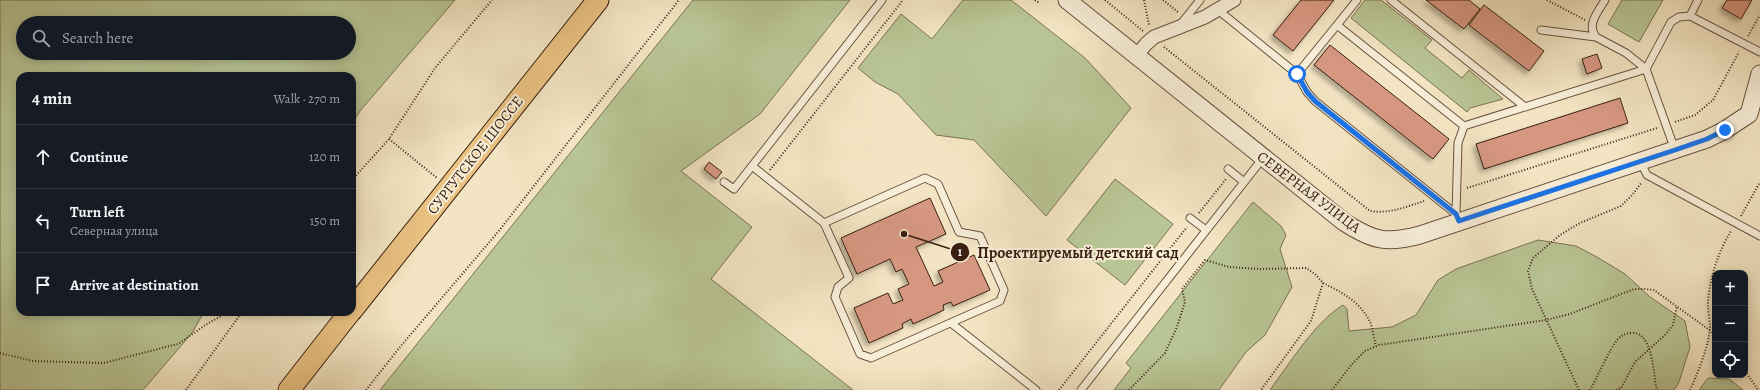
<!DOCTYPE html>
<meta charset="utf-8">
<style>
:root{--surface:#171b24;--page:#20242c;--text:#f1f3f6;--muted:#9ea1a6;--line:#363941}
body{margin:0;font-family:Alegreya,serif;background:var(--page);color:var(--text)}
.controls{position:absolute;right:12px;bottom:12px;display:grid;overflow:hidden;border-radius:8px;box-shadow:0 2px 10px #0003}
.controls button{width:36px;height:36px;display:grid;place-items:center;padding:0;border:0;border-bottom:1px solid var(--line);background:var(--surface);color:var(--text);font:20px sans-serif}
.stop{position:absolute;width:12px;height:12px;margin:-9px;border:3px solid #1a73e8;border-radius:50%;background:#fff}
.stop.end{background:#1a73e8;border-color:#fff;box-shadow:0 1px 4px #0008}
.list{margin:0;padding:0;list-style:none}
h2{display:flex;justify-content:space-between;align-items:center;height:52px;margin:0;padding:0 16px;font-size:17px}
h2 small{font-size:13px;font-weight:400;color:var(--muted)}
.list li{display:grid;grid-template-columns:26px 1fr auto;gap:12px;align-items:center;box-sizing:border-box;height:64px;padding:0 16px;border-top:1px solid var(--line)}
.list b{display:block;font-size:15px;white-space:nowrap}
.list p{margin:0;font-size:13px;white-space:nowrap;color:var(--muted)}
.list em{font-size:13px;font-style:normal;color:var(--muted)}
.icon{flex:none;width:22px;height:22px;fill:none;stroke:currentColor;stroke-width:2;stroke-linecap:round;stroke-linejoin:round}
.map{position:relative;flex:none;width:1760px;height:390px;overflow:hidden}
.search{position:absolute;background:var(--surface);box-shadow:0 2px 10px #0003;left:16px;top:16px;width:340px;height:44px;display:flex;align-items:center;gap:10px;box-sizing:border-box;padding:0 14px;border-radius:22px;color:var(--muted);font-size:15px}
.panel{position:absolute;background:var(--surface);box-shadow:0 2px 10px #0003;left:16px;top:72px;width:340px;height:244px;border-radius:12px}
.map>svg:first-child{display:block}
</style>
<div class="map">
<svg width="1760" height="390" viewBox="0 0 1760 390">
<defs>
<filter id="shadow"><feDropShadow dx="-3.5" dy="3.5" stdDeviation="2" flood-color="#0004"/></filter>
</defs>
<rect width="100%" height="100%" fill="#f3e5c3"/>
<filter id="stains"><feTurbulence type="fractalNoise" baseFrequency=".005" numOctaves="4"/><feColorMatrix values="0 0 0 0 .2 0 0 0 0 .09 0 0 0 0 .02 0 0 0 .5 -.17"/></filter>
<radialGradient id="worn" r=".72"><stop offset=".6" stop-color="#630" stop-opacity="0"/><stop offset="1" stop-color="#630" stop-opacity=".3"/></radialGradient>
<!-- green -->
<path fill="#b9c595" stroke="#7a7254" fill-rule="evenodd" d="M0,0H455L360,111L352,124V76H20V312H204L192,333L143,390H0ZM23,23H349V53H23Z
M693,0H850L760,114L681,171L752,227L711,279L853,390H380Z
M963,0H1011L1085,58L1131,108L1046,216L974,140L936,135L898,94L875,82L858,68L901,14L932,39Z
M1365,0H1381L1432,40L1425,48L1462,78L1469,70L1503,99L1470,108L1467,112L1351,18Z
M1622,0H1663L1639,42L1608,24Z
M1115,179L1173,224L1125,285L1067,240Z
M1253,202L1281,226L1286,235L1280,249L1292,287L1265,335L1246,352L1219,390H1114L1131,368L1126,363Z
M1538,240L1576,246L1597,257L1625,274L1650,297L1685,321L1690,347L1679,382L1674,390H1270C1290,363 1315,322 1343,305L1347,309L1349,331L1392,327L1416,315L1438,280L1456,269Z
M1708,378L1729,379L1743,390H1699Z"/>
<!-- building -->
<path fill="#d69781" stroke="#3b2012" filter="url(#shadow)" d="M1301,0H1334L1293,51L1273,35Z
M1426,0H1469L1480,9L1464,29Z
M1727,0H1752L1741,19L1722,8Z
M1484,5L1544,51L1529,71L1469,25Z
M1330,45L1449,139L1433,159L1314,65Z
M1597,54L1602,68L1587,74L1582,59Z
M1620,98L1628,123L1484,169L1476,144Z
M709,162L722,172L716,179L704,169Z
M930,198L946,234L916,247L934,286L943,282L938,271L974,255L990,290L953,306L951,302L943,305L944,310L913,324L911,319L902,324L903,328L869,343L854,308L888,293L893,304L903,300L898,289L909,284L902,269L896,272L890,259L857,274L841,238Z"/>
<g fill="none" stroke-linecap="round" stroke-linejoin="round">
<defs>
<path id="service" d="M1357,0L1337,25L1464,126
M1391,0L1525,107
M1605,0C1598,12 1586,25 1596,37L1626,53L1646,69L1671,22L1679,17L1690,16L1760,52
M1218,10L1297,74L1307,92L1315,101L1456,214L1457,216
M1690,16L1698,0
M1180,25L1200,0
M1541,30L1596,37
M1297,74L1337,25
M1640,161L1647,175L1760,236
M1228,169L1244,182
M925,178L938,184L959,232L980,236L1004,290L1000,301L871,358L860,354L835,297L838,287L849,278L824,223Z
M724,182L734,189L752,166
M1456,214L1458,143L1464,126L1646,69L1675,150
M1190,218L1206,230
M824,223L752,166L882,0
M951,323L1036,390
M1081,390L1263,158"/>
<path id="minor" d="M1137,55L1146,44L1154,37L1205,17L1234,0"/>
<path id="tertiary" d="M1067,0L1344,222C1373,241 1387,244 1420,235L1707,139L1725,130L1749,114
M1749,114L1760,74"/>
<path id="primary" d="M352,310L598,0
M289,390L350,312"/>
</defs>
<!-- service casing -->
<use href="#service" stroke="#69513e" stroke-width="9"/>
<!-- minor casing -->
<use href="#minor" stroke="#69513e" stroke-width="15"/>
<!-- tertiary casing -->
<use href="#tertiary" stroke="#69513e" stroke-width="19"/>
<!-- primary casing -->
<use href="#primary" stroke="#3b2012" stroke-width="23"/>
<!-- path -->
<path stroke="#3b2012" stroke-width="2" stroke-dasharray="1 2" stroke-linecap="butt" d="M1035,0L1039,3
M1105,0L1143,31
M1144,0L1149,25
M1163,0L1178,12
M1547,0L1585,20
M1748,36L1760,15
M1164,47L1370,211C1389,214 1406,207 1424,201
M1675,122L1695,115L1713,100L1739,52
M389,139L437,178
M770,170L903,0
M352,180L389,139L435,68L492,0
M1467,188L1657,128
M1199,213L1226,179
M1741,216L1760,182
M1323,283C1342,292 1362,303 1371,324C1373,331 1374,339 1376,346
M0,353L33,361L104,363L178,344L207,324L228,312
M1745,371L1758,390
M186,390L242,312
M366,390L400,347L498,232L679,0
M1059,390L1187,227
M1129,390L1165,353L1177,327L1185,302L1182,289L1205,260L1229,267L1260,269L1306,268L1315,274L1323,283L1311,321L1261,390
M1332,390L1352,364L1365,351L1379,345L1546,320L1570,314L1634,289H1646L1654,290L1715,334
M1579,390L1532,289L1528,271L1533,258L1560,235L1580,223L1621,206L1633,194L1642,182
M1590,390C1597,378 1610,348 1618,339C1622,335 1626,333 1632,333C1652,331 1654,374 1656,387L1658,390
M1616,390L1621,388L1635,362L1664,336L1673,325L1677,306
M1690,390C1697,375 1709,345 1710,329C1710,321 1708,312 1708,304C1709,280 1718,252 1731,231"/>
<!-- service -->
<use href="#service" stroke="#f7eed8" stroke-width="7"/>
<!-- minor -->
<use href="#minor" stroke="#f7eed8" stroke-width="13"/>
<!-- tertiary -->
<use href="#tertiary" stroke="#f7eed8" stroke-width="17"/>
<!-- primary -->
<use href="#primary" stroke="#eac282" stroke-width="21"/>
</g>
<g fill="none" stroke-linecap="round" stroke-linejoin="round">
<!-- route -->
<path stroke="#1a73e8" stroke-width="5" d="M1297,74L1307,92L1315,101L1456,214L1459,221L1675,150L1707,139L1725,130"/>
</g>
<g text-anchor="middle" dominant-baseline="central" stroke-width="4" stroke-linejoin="round" paint-order="stroke">
<!-- street labels -->
<g font-size="15" fill="#3b2012" stroke="#f7eed8">
<text transform="translate(475 155) rotate(-52)">СУРГУТСКОЕ ШОССЕ</text>
<text transform="translate(1309 192) rotate(37)">СЕВЕРНАЯ УЛИЦА</text>
</g>
</g>
<!-- callouts -->
<path fill="none" stroke="#3b2012" stroke-width="1.5" d="M904 234L960 252"/>
<g fill="#3b2012" stroke="#f7eed8" stroke-width="1.5">
<circle cx="904" cy="234" r="4"/>
<circle cx="960" cy="252" r="10"/>
</g>
<g font-size="12" text-anchor="middle" font-weight="bold" fill="#fff">
<text x="960" y="256">1</text>
</g>
<g font-size="16" text-anchor="middle" font-weight="bold" fill="#3b2012" stroke="#f7eed8" stroke-width="4" stroke-linejoin="round" paint-order="stroke">
<text x="1078" y="258">Проектируемый детский сад</text>
</g>
<rect width="100%" height="100%" filter="url(#stains)"/>
<rect width="100%" height="100%" fill="url(#worn)"/>
</svg>
<div class="controls">
<button>+</button>
<button>−</button>
<button><svg class="icon" aria-label="locate" viewBox="0 0 24 24"><circle cx="12" cy="12" r="6"/><path d="M12 2v4M12 18v4M2 12h4M18 12h4"/></svg></button>
</div>
<div class="stop" style="left:1297px;top:74px"></div>
<div class="stop end" style="left:1725px;top:130px"></div>
<div class="search"><svg class="icon" aria-label="search" viewBox="0 0 24 24"><circle cx="10" cy="10" r="6"/><path d="M15 15l6 6"/></svg>Search here</div>
<section class="panel">
<h2>4 min<small>Walk · 270 m</small></h2>
<ul class="list">
<li><svg class="icon" aria-label="ahead" viewBox="0 0 24 24"><path d="M12 20V5M6 11l6-6 6 6"/></svg><div><b>Continue</b></div><em>120 m</em></li>
<li><svg class="icon" aria-label="left" viewBox="0 0 24 24"><path d="M17 20v-9H6M10 6l-5 5 5 5"/></svg><div><b>Turn left</b><p>Северная улица</p></div><em>150 m</em></li>
<li><svg class="icon" aria-label="arrive" viewBox="0 0 24 24"><path d="M6 21V4h12l-3 4 3 4H6"/></svg><div><b>Arrive at destination</b></div></li>
</ul>
</section>
</div>
